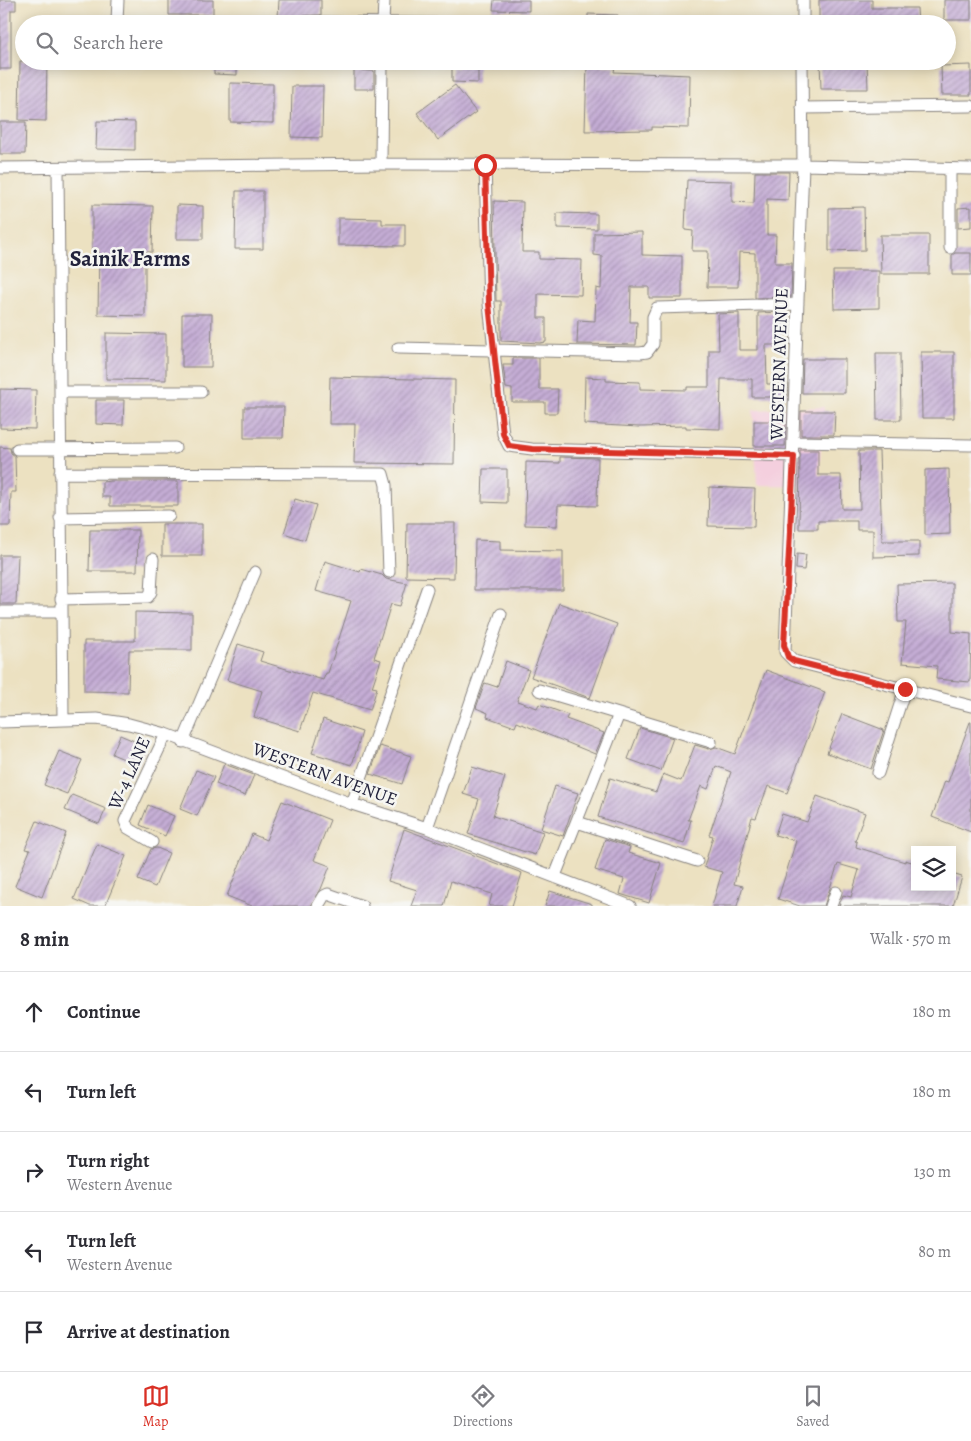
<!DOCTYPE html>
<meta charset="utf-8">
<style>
:root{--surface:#fff;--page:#f2f2f3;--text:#2b2b33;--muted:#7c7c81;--line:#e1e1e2;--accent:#d93025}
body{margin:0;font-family:Alegreya,serif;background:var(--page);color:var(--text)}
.controls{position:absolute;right:15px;bottom:15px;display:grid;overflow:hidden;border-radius:0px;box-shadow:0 2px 12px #0003}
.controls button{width:45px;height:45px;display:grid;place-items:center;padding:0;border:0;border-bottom:1px solid var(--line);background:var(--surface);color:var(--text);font:25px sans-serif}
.stop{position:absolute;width:15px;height:15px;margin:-11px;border:4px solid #d93025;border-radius:50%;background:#fff}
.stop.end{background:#d93025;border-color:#fff;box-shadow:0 1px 5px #0008}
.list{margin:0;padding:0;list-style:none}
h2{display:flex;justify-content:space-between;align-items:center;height:65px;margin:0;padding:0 20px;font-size:21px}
h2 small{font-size:16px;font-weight:400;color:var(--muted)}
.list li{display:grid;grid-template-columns:32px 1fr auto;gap:15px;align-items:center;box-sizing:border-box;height:80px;padding:0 20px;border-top:1px solid var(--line)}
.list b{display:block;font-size:19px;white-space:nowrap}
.list p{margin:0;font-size:16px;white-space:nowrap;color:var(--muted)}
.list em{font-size:16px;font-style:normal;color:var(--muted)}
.icon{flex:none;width:28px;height:28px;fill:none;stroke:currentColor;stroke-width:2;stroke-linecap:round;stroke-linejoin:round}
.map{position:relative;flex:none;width:971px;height:906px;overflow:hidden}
.search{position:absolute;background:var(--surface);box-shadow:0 2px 12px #0003;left:15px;right:15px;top:15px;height:55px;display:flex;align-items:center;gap:12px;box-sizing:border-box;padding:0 18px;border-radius:28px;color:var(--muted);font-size:19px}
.sheet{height:465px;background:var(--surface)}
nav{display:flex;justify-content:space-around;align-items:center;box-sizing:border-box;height:70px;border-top:1px solid var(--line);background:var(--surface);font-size:14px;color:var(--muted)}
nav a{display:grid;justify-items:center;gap:2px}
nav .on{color:var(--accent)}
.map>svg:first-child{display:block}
</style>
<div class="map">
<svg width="971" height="906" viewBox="0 0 971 906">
<defs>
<pattern id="building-hatch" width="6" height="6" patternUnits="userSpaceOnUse" patternTransform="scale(1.25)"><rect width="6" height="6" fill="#c5add5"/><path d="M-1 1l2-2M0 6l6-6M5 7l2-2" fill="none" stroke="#a08cae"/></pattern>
</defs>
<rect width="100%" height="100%" fill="#f6f6f2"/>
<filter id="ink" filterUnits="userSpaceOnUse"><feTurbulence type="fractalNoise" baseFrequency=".02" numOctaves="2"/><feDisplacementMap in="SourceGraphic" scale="10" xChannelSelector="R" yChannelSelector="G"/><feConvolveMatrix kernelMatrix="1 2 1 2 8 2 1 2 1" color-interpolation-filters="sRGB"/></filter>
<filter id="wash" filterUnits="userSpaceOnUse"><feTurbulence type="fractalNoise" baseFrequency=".0096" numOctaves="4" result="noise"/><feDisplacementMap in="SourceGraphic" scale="20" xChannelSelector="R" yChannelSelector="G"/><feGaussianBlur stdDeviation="1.12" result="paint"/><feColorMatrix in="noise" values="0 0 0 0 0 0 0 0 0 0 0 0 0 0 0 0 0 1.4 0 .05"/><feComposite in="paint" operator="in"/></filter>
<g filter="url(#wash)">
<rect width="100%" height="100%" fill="#ece1c1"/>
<!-- built -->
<path fill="#f4cfde" d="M824,407L818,486L757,485L753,410Z"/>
<g id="blocks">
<!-- building -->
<path fill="url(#building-hatch)" d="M0,0H16V10H11V69H0Z
M169,0H213V15H169Z
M279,0H321V15L278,17Z
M494,0H529V11L493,10Z
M819,0H872V8H917L918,24L819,23Z
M944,0H971V20H944Z
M588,14L618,15V24H588Z
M20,61H47L46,121L19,120Z
M214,61H237V75L214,74Z
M458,61H478V83L452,82V67L458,68Z
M820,61H867L868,89H821Z
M587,65L615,66L614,72L690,75L689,128L652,127V130L585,131Z
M971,65V95H942L941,66Z
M354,70L374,71V89H354Z
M230,83L273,84V123L230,122Z
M455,85L476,112L438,140L417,113Z
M292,86H323L322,138L291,137Z
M97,121L135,122V150L96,149Z
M0,122H26L25,154H0Z
M755,172H789L788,200L767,199V235H776L775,263H792L791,297L755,298V253L739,252L738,287H707L708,251H692L693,231L685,230L687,180L732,181V202L754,203Z
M236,191H263V249H235Z
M494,201L523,202L522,252H539V259L582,260L581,295L538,294V318H546V342L540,343L501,341V301H496Z
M92,205L153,206L152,252H145V316L98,315L99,251H92Z
M177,205L203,206V239H177Z
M864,207L865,250L829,251V208Z
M971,207V227L958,228V208Z
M557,213L597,214V229L557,228Z
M338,218L382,219V224H405V246L338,245Z
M642,232V255L682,256V298H649V287H631L630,322H637L636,345L577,344L578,320L595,321L596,288L601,289L602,256L594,255V233Z
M880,235H929V274H881Z
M955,253H971V275H952V255Z
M833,271H879V308L834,309Z
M781,312V345H766L767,384H787V397H752V379H721L720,429L686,428V426L639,427L584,424L585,377L606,378V381L640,382V389L687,390V387H709V350H719L718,314L739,313V350H758V313Z
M182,314H212L211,367H182Z
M106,333L166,334V380L106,379Z
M921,352H954V418H922Z
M876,353H900L901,420H877Z
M513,358H539V389H558L557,413H545V402H512V389L506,388L503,365H513Z
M803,359H845V393H802Z
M330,377L455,380L454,464L354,463L355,424H329Z
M0,389L36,390L35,429L0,428Z
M96,400H124L123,425L96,424Z
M244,407H284L283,438H244Z
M801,411H835L834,435H801Z
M754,421H786L785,446H754Z
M0,447L10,448L11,453L15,456L16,492H11L10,526H0Z
M800,450H818V475H841L842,509H860L859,451H879L882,541H919V556L873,557V530H857V521H818V529H799Z
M560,457L598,458L597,506L558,505L557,526L525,525L526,462L560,463Z
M483,469H507V503L482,502Z
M949,469L950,534L925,535V470Z
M111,481H178V506H110V497H102V482Z
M709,487L755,489L754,527L708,526Z
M295,499L316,505L305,540L284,533Z
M407,523H455L454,578L406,577Z
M162,524H202V556H162Z
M90,530H138L137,571H89Z
M475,540L500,541V550L563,551V590H474Z
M797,554L806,555L804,570L796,569Z
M0,555H18L16,604H0Z
M325,561L360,572L361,569L382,575L386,579L407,583L400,606L391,604L374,658L381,660L372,687L377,688L370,710L313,693L300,731L254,717L262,691L227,680L238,644L263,652L260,661L323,680L326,673H328L351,601L316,591Z
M952,583V632L971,634L970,682L936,679L937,666L902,663L906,622H898L897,584Z
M559,603L617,624L590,698L531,677Z
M135,612L192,613V650H129L128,692L84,691V641H135Z
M506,661L529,670L517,701L537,708L539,704L568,715L566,719L604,733L595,754L517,722L515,727L487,717L488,713L476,708L485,683L497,687Z
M766,670L825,692L787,793L768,786L756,818L752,817L734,884L743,886L737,906H712L722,872L704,867L713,836L709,835L731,772L716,766L708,789L701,786L688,820H691L684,844L598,817L610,778L656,792L663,774L681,781L695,745L709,749L716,747L735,754Z
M842,714L884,730L871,769L827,753Z
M323,719L362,732L352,765L312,753Z
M970,722H971V832L932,817L945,781L948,782Z
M640,728L673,738L661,771L628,759Z
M120,735L146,746L138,765L112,754Z
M380,746L411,756L402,784L370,774Z
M59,751L82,760L67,794L44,785Z
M224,764L254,775L245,796L216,784Z
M472,767L505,777L493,816L543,832L535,855L468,834L479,799L463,794Z
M196,770L214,777L197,816L180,809Z
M555,786L578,793L563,836L541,829Z
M72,795L106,809L99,824L65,810Z
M817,796L865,813L855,841L857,842L856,847L905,862V860L915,863V887H952V874L962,877L953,906H839L843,895L851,897L859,870L838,864L824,906H800L778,899L796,841L775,835L782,814L807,822Z
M282,801L330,820L314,860L330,866L321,889L311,906H252L227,896L252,834L266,840Z
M148,805L174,816L165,836L140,825Z
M37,821L66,833L42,897L15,886L30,850L25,849Z
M404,829L522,873L512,906H489L492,894L451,881L444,906H411L417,890L388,881Z
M605,839L630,847L628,853L661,863L649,903L620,894L624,879L595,870Z
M97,844L126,856L105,906H90L74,899Z
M157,848L169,853L155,887L138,880L151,849Z
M550,891L592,904V906H545Z"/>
</g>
</g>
<g filter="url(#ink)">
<use href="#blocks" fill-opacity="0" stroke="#87827e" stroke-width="1"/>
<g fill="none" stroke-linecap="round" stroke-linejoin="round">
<defs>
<path id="minor" d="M117,21L118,0
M304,22L496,24
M383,24L384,0
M803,24V0
M802,61L803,165L785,652L794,661L971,706
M802,108L971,106
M381,164L382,61
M485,165L489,304L503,434L509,446L532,449L794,456
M0,168L381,164L803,165L971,169
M58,168L63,720
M950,248V169
M398,348L640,353L647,352L653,344V317L657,308L798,304
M60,392H201
M794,442L971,445
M17,449L175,448
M60,473L383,474L386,485L389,572
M60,518L169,516
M61,599L148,597L151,592L153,559
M0,612H61
M539,690L711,742
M0,722L97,719L129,724L166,734L352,804L427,828L630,906
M183,742L255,572
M878,773L905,689
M352,804L427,589
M577,822L697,861
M427,828L501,614
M152,842L128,828L125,821L166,734
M555,876L619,714
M318,906L324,896L328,894L362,906
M831,906L836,892"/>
</defs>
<!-- minor casing -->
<use href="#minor" stroke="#87827e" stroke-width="13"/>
<!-- minor -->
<use href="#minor" stroke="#fff" stroke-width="11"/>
</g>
</g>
<g fill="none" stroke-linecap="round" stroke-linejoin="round" filter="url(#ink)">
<!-- route -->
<path stroke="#d93025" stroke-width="6" d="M485,165L489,304L503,434L509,446L532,449L794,456L784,645L788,657L794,661L905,689"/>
</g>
<g text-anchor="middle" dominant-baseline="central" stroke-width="5" stroke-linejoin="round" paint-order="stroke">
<!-- street labels -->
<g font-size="18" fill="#22223b" stroke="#f6f6f2">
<text transform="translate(779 364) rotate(-88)">WESTERN AVENUE</text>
<text transform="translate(129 773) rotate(-66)">W-4 LANE</text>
<text transform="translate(325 774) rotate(20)">WESTERN AVENUE</text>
</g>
<!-- district labels -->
<g font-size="22" font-weight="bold" fill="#22223b" stroke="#f6f6f2">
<text x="130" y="259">Sainik Farms</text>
</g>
</g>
</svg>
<div class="controls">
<button><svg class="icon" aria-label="layers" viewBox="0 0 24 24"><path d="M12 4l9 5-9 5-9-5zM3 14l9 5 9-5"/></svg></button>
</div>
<div class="stop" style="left:485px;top:165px"></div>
<div class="stop end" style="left:905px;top:689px"></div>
<div class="search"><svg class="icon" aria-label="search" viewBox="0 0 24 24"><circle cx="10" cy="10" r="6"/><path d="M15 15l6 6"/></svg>Search here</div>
</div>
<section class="sheet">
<h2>8 min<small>Walk · 570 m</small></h2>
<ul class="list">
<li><svg class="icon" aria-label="ahead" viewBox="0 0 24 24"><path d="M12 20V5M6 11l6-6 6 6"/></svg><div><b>Continue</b></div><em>180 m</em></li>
<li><svg class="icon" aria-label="left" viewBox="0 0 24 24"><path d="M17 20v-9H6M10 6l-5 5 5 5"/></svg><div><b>Turn left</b></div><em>180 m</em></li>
<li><svg class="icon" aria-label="right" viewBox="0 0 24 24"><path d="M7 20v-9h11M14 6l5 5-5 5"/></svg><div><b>Turn right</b><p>Western Avenue</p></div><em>130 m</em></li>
<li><svg class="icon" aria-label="left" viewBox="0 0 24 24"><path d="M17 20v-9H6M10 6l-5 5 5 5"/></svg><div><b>Turn left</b><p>Western Avenue</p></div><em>80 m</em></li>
<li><svg class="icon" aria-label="arrive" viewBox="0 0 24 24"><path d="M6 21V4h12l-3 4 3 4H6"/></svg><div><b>Arrive at destination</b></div></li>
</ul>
</section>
<nav>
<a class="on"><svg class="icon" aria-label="map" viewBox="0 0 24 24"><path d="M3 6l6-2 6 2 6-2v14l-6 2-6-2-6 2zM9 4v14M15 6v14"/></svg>Map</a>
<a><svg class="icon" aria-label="directions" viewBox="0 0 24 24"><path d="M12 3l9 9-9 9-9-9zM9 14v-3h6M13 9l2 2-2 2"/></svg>Directions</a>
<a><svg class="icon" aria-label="saved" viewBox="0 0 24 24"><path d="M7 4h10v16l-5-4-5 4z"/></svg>Saved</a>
</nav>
